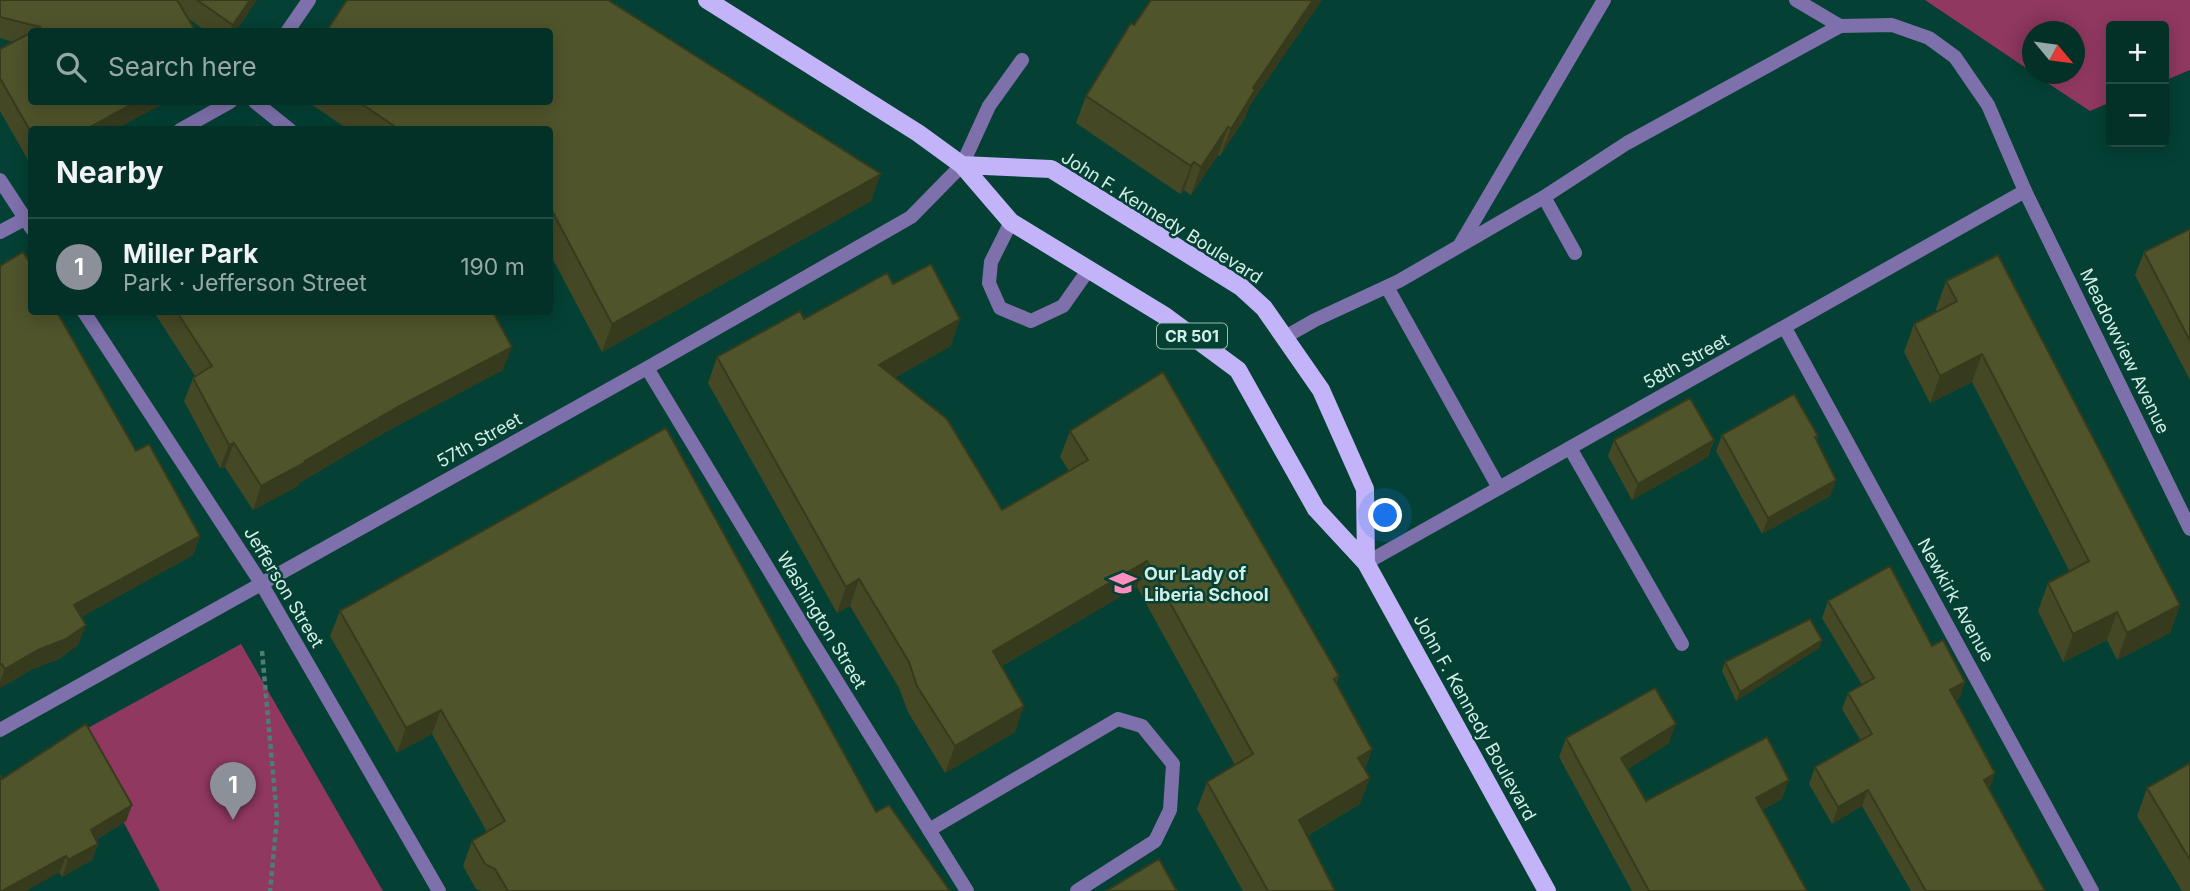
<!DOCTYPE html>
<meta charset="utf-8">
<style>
:root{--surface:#033027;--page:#0d382f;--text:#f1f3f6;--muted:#97a9a7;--line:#244b44;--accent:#8c9099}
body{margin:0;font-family:Inter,sans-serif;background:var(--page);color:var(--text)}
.controls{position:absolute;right:21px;top:21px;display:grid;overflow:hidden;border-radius:7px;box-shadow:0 4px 18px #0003}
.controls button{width:63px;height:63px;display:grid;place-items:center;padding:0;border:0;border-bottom:2px solid var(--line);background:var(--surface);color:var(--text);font:35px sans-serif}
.compass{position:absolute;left:2022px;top:21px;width:63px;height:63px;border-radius:50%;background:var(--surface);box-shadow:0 4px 18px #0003;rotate:119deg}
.you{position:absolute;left:1386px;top:516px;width:24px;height:24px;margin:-18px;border:5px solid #fff;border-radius:50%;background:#1a73e8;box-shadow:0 0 0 10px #1a73e833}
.badge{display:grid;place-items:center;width:46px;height:46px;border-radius:50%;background:var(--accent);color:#fff;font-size:23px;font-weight:700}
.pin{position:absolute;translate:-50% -58px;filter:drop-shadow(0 2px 4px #0008)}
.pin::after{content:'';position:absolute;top:37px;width:24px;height:21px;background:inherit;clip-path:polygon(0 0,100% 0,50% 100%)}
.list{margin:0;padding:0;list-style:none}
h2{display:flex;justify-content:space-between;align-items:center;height:91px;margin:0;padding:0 28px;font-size:30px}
h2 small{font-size:23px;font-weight:400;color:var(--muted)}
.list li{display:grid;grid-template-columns:46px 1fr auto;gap:21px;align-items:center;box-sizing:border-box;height:98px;padding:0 28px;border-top:2px solid var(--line)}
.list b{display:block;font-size:26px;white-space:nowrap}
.list p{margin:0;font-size:23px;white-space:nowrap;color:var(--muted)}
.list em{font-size:23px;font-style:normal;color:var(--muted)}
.icon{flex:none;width:38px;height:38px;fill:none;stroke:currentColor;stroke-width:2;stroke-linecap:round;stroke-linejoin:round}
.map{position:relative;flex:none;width:2190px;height:891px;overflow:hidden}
.search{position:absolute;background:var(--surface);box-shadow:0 4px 18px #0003;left:28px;top:28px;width:525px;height:77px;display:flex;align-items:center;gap:18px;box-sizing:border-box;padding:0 24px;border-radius:7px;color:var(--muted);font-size:26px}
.panel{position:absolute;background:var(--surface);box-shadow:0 4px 18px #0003;left:28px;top:126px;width:525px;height:189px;border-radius:7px}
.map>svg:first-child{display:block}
</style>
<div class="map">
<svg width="2190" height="891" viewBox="0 0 2190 891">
<rect width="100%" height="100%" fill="#044034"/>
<!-- green -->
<path fill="#903860" d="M1925,0H2190V70L2164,81V26H2111V102L2090,111L2034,74H2074V32H2032V72Z
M241,644L383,891H160L77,734Z"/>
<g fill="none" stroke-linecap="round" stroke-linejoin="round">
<!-- path -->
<path stroke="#4d7e73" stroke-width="4.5" stroke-dasharray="5 3.5" stroke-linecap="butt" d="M262,651L277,818L270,891"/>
<!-- lane -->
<path stroke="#7e70aa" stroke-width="14" d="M1796,0L1840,26
M255,102L290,130
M962,165L989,106L1022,60
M1544,197L1575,253
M1011,222L991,262L989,283L1000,308L1031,321L1063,306L1089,269
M1461,243L1604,0
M1387,287L1499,488
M1285,337L1315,320L1399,281L1544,197L1627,143L1840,26L1892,25L1929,38L1955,57L1988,105L2025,191
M1570,448L1682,644
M929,830L1118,719L1142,726L1173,764L1170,810L1155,841L1077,891"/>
<!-- street -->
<path stroke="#7e70aa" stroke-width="14" d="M287,32L309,0
M180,130L230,102
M0,180L32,229
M0,232L32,215
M84,312L261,583L439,891
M1785,328L2092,891
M647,368L810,638L967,891
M1366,563L2025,191L2190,529
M0,730L647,368L911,217L962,165"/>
<!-- primary -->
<path stroke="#c3b3f9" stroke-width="18" d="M707,0L918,133L962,165L1011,222L1165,316L1238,370L1316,509L1366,563L1547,891
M962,165L1051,169L1241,287L1264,308L1321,390L1365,489L1366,563"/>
</g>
<!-- wall -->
<path fill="#444825" d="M0,0H257L235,32H207L189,19L32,102H166L114,130H32V167L0,111V49L13,42L0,38Z
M347,0H609L871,201L602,352L550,254V130H349L308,102H550Z
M1134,25L1249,107L1245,118L1220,156L1218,155L1191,195L1184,190L1180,194L1076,123L1086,96Z
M2190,229V380L2135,275L2144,252Z
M0,266L200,536L193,555L81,617L78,645L59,659L31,670L0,688Z
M1946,281L2180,605L2170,633L2117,660L2107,640L2063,662L2038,611L2048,583L2070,572L1972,382L1930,403L1904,352L1914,324L1937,311L1936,309Z
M893,284L951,346L895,377L1002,510L1069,471L1060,457L1070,431L1339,676L1336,684L1372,749L1365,769L1360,804L1307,836L1335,891H1243L1197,809L1207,782L1235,765L1137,587L1002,666L1015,732L945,773L908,712L899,688L850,606L837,613L708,383L717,357L804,319Z
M154,312H493L503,370L389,430L299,483L298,486L253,510L225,467L220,468L184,401L193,378L195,376Z
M1722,435L1818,436L1816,440L1836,480L1830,496L1762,534L1716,451Z
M1614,440H1714L1708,457L1632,500L1608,456Z
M1828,601L1932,646L1965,682L1959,699L1955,700L1995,773L1989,789L2045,891H1911L1862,806L1832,824L1809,784L1815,767L1861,741L1842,709L1848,693L1862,685L1822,618Z
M340,611L876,812L950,891H481L476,889L463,866L472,841L487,832L432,734L397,753L330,636Z
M1822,640L1819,648L1736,701L1722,671L1725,662Z
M1566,738L1669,743L1628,769L1646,801L1782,799L1762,810L1807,891H1632L1559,757Z
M2190,763V891H2182L2137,816L2147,788Z
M2,779L132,805L126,821L96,840L98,844L92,860L62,877Z"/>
<!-- shaded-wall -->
<path fill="#373b1e" d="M250,0H257L235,32H230L233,25Z
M1313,0H1322L1249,107L1245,118L1220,156L1231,129L1253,88Z
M136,102H166L114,130H85Z
M1228,127L1218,155L1191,195L1201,167Z
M1194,162L1184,190L1180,194L1191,166Z
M881,174L871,201L602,352L612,324Z
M960,319L951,346L870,392L879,365Z
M512,347L503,370L389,430L299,483L298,486L253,510L261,486L398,407Z
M1982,354L1972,382L1930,403L1940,376Z
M1714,440L1708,457L1632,500L1638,484Z
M234,443L225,467L220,468L229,445Z
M1836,480L1830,496L1762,534L1768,518Z
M200,536L193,555L67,625L74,605Z
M1147,561L1137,587L983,677L993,651Z
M859,579L850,606L837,613L846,587Z
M2180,605L2170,633L2117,660L2127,633Z
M2117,612L2107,640L2063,662L2073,634Z
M86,625L78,645L59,659L31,670L0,688V682L5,669Z
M1822,640L1819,648L1736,701L1740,692Z
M1965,682L1959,699L1944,707L1950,690Z
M1024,706L1015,732L945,773L955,746Z
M441,710L432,734L397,753L406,728Z
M1676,724L1669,743L1614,778L1621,758Z
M1372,749L1363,776L1358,758Z
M1995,773L1989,790L1984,780Z
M1370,778L1360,804L1289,846L1299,820Z
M1789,780L1782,799L1749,818L1756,798Z
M1868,790L1862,806L1832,824L1838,807Z
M132,805L126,821L85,846L91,830Z
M98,844L92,860L62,877L68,860Z
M66,856L60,872L26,891H2Z"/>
<!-- building -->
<path fill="#4f542b" stroke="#373b1e" stroke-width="2" d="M0,0H177L196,32H32L40,27L0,17Z
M197,0H250L233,25Z
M347,0H608L881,174L612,324L550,207V130H400L359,102H550V32H326Z
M1151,0H1313L1253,88L1255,90L1231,129L1228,127L1201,167L1194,162L1191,166L1086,96L1131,23L1134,25Z
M32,32V102H136L85,130H32V134L0,78V49Z
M257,125L259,130H250Z
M2190,229V341L2144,252Z
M23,252L32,266V312H57L136,451L149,444L200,536L74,605L86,625L66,639L38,650L5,669L2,664L0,665V266Z
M1998,255L2180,605L2127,633L2117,612L2073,634L2048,583L2089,561L1982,354L1940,376L1914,324L1957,301L1946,281Z
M931,264L960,319L879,365L947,419L1002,510L1088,460L1070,431L1163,372L1339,676L1334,679L1372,749L1358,758L1370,778L1299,820L1335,891H1268L1207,782L1253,754L1147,561L993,651L1024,706L955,746L917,686L909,662L859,579L846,587L717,357L800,311L804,319L887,273L893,284Z
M177,312H493L512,347L398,407L305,461L306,462L261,486L234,443L229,445L193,378L212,366Z
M1794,394L1818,436L1815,437L1836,480L1768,518L1722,435Z
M1690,398L1714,440L1638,484L1614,440Z
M666,428L876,812L889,805L950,891H508L495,869L485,864L472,841L505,821L441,710L406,728L340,611Z
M1890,566L1932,646L1943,640L1965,682L1950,690L1995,773L1984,780L2045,891H1926L1868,790L1838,807L1815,767L1872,734L1848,693L1874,678L1828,601Z
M1810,619L1822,640L1740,692L1725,662Z
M1655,688L1676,724L1621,758L1646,801L1767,737L1789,780L1756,798L1807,891H1649L1566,738Z
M86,724L132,805L91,830L98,844L68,860L66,856L2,891H0V775L2,779Z
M2190,763V860L2147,788Z
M1159,859L1177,891H1106Z"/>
<!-- icons -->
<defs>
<symbol id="school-bare" viewBox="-9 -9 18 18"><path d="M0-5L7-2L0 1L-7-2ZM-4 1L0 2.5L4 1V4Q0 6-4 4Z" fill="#fe8ebd" stroke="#044034" stroke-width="2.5" paint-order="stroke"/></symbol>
</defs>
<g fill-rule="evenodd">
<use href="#school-bare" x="1104" y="564" width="38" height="38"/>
</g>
<g text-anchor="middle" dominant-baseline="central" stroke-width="5" stroke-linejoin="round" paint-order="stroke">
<!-- shield labels -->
<rect fill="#044034" stroke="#95bab1" stroke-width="2" x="1157" y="323.5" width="70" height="25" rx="5"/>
<g font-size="16" font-weight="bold" fill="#d3eee6">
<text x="1192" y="336">CR 501</text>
</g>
<!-- street labels -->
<g font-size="18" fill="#d3eee6" stroke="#044034">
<text transform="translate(1162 217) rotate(32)">John F. Kennedy Boulevard</text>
<text transform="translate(2125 351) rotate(64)">Meadowview Avenue</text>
<text transform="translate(1686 361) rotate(-29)">58th Street</text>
<text transform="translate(479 440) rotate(-29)">57th Street</text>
<text transform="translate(284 587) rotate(59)">Jefferson Street</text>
<text transform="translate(1956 600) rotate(61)">Newkirk Avenue</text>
<text transform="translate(822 620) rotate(59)">Washington Street</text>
<text transform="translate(1475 717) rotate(61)">John F. Kennedy Boulevard</text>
</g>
<!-- poi labels -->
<g font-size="18" font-weight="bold" fill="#d3eee6" stroke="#044034" text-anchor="start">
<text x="1144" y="573">Our Lady of<tspan x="1144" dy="21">Liberia School</tspan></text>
</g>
</g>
</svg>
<div class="controls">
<button>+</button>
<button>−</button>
</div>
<svg class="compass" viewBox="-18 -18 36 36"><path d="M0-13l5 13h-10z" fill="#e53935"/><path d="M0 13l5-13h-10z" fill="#97a9a7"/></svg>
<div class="you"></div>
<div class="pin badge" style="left:233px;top:820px">1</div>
<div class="search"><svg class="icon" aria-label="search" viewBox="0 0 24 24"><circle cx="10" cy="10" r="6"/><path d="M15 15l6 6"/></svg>Search here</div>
<section class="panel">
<h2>Nearby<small></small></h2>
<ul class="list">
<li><span class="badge">1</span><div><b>Miller Park</b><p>Park · Jefferson Street</p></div><em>190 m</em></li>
</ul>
</section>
</div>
